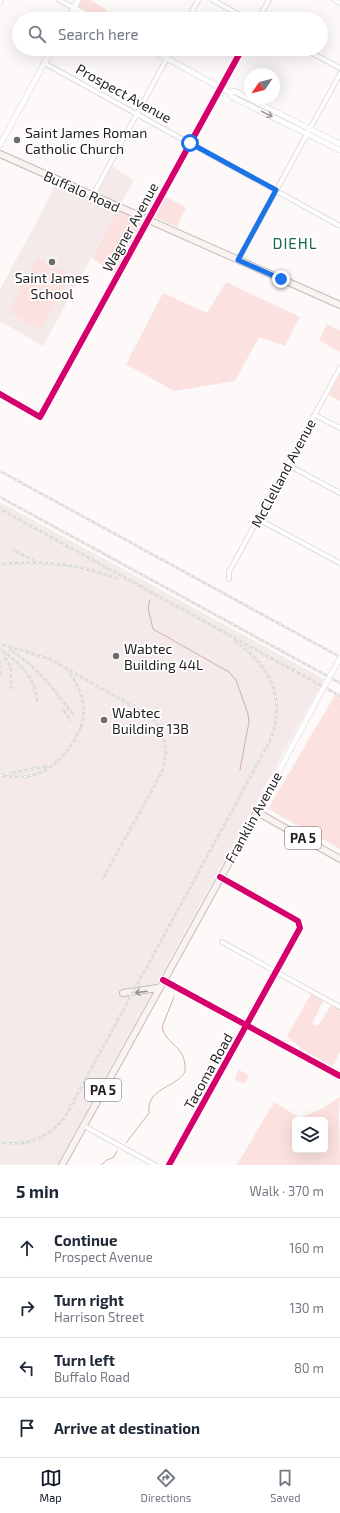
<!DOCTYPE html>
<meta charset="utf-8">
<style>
:root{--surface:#fff;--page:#f2f2f3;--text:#1f2937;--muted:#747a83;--line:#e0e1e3;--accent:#111827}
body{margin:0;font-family:"Exo 2",sans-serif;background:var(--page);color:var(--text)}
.controls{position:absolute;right:12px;bottom:12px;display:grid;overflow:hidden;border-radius:6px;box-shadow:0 4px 16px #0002}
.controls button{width:36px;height:36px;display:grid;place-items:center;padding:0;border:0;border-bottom:1px solid var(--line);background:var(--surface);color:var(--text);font:20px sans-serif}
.compass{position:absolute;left:244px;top:68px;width:36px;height:36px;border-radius:50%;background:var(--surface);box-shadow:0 4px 16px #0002;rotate:235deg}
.stop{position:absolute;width:12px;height:12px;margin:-9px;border:3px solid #1a73e8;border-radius:50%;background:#fff}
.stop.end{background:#1a73e8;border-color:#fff;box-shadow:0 1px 4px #0008}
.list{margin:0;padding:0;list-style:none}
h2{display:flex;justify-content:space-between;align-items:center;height:52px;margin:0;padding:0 16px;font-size:17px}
h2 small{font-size:13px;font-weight:400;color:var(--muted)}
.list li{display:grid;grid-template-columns:26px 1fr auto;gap:12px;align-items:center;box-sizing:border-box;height:60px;padding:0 16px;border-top:1px solid var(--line)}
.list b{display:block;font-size:15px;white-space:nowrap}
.list p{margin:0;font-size:13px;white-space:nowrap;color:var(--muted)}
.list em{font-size:13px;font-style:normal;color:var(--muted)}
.icon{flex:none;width:22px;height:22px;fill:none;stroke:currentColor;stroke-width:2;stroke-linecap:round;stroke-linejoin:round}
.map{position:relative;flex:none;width:340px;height:1165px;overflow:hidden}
.search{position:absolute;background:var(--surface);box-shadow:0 4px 16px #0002;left:12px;right:12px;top:12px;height:44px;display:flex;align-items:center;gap:10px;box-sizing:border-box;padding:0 14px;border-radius:22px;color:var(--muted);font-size:15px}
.sheet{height:292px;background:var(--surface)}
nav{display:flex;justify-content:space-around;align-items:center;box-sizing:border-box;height:56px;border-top:1px solid var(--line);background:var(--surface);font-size:11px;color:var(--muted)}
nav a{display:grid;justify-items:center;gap:2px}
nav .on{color:var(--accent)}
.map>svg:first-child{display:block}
</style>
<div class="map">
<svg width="340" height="1165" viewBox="0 0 340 1165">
<rect width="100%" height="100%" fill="#fdf9f8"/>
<!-- built -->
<path fill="#f4eae9" d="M112,166L134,180L121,204L99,193L98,190Z
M56,181L118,209L43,346L0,321V289L43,210Z
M0,502L324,679L57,1165H0Z"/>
<!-- green -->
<path fill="#fbe1df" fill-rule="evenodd" d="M80,0H90L107,10L102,19L79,7Z
M165,196L186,208L177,227L155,217Z
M118,209L142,222L115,273L92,258Z
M37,257L70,275L40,329L8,312Z
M226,282L300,317L285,346L259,337L235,381L174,391L126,364L163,293L207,313Z
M327,324L340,331V352L319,340Z
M340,374V401L329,395Z
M336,693L340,696V849L268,809Z
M311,994L323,1001L312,1024L318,1026L331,1005L340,1010V1052L332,1066L302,1049L287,1036Z
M239,1070L249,1075L245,1083H242L236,1080L235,1077Z
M340,1097L339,1114L340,1165H237L274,1102L300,1118L323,1108ZM295,1120H325V1150H295Z"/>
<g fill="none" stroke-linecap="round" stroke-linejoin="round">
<!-- stream -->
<path stroke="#d5aeab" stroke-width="1" d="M150,600L148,608L153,629L229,672L236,680L248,714L249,722L240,770
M126,1143L149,1113C146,1088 174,1089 185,1072C187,1045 166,1046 162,1027L174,997
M101,1165L107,1160L114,1157L117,1151"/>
<defs>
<path id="minor" d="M59,0L74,8
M213,0L247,19
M335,0L340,3
M0,3L1,0
M188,19L198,0
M258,19L269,0
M304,49L340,68
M44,63L340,226
M93,195L172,49
M238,260L340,74
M0,394L40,417L242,49
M315,415L340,428
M288,465L340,493
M258,519L340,563
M229,579V572L340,368
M222,942L340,1007
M84,1126L155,1165
M169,1165L300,928L298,921L220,878"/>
<path id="tertiary" d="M74,8L95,19
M68,19L78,0
M150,49L230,93
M340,144L234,91L230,93L232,97L340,150
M0,145L52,49
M257,812L320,694
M163,980L340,1076"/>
<path id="primary" d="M0,154L340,305
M123,993L158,988
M62,1165L257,812L340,859"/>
</defs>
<!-- minor casing -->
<use href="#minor" stroke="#d7d4d4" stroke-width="5.5"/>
<!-- tertiary casing -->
<use href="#tertiary" stroke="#d7d4d4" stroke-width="6"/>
<!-- primary casing -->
<use href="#primary" stroke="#c7bbba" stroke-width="8"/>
<!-- minor -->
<use href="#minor" stroke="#fffefe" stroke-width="4"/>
<!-- tertiary -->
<use href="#tertiary" stroke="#fffefe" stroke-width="5"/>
<!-- primary -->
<use href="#primary" stroke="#f8f2f1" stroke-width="6"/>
<defs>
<path id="rail" d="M0,471L340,657
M0,497L340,683
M0,509L340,696
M13,550L33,560
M0,564C40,560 78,563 116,578
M0,644L50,659L148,715L156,722L164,738L166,753L162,772L103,878
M0,649C19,663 36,676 37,701
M10,650C37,666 54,690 73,714
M4,655L11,669V688
M0,662V676
M68,671C81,687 88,707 81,727
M62,708L70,720
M10,773L47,766
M0,775C38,784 65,763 80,729
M0,1142C26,1147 49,1138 65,1117L271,739C286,696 270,666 235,641"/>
</defs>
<!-- rail casing -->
<use href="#rail" stroke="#dadad9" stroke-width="2.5"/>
<!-- rail -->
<use href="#rail" stroke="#fff" stroke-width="1" stroke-dasharray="3" stroke-linecap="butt"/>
<defs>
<path id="tertiary-bridge" d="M320,694L340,658"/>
</defs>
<!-- tertiary-bridge casing -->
<use href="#tertiary-bridge" stroke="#d7d4d4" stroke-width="6" stroke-linecap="butt"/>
<!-- tertiary-bridge -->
<use href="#tertiary-bridge" stroke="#fffefe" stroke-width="5"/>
<defs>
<path id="cycleway" d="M0,394L40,417L242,49
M163,980L340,1076
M169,1165L300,928L298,921L220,877"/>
</defs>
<!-- cycleway casing -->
<use href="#cycleway" stroke="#fff" stroke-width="8"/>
<!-- cycleway -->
<use href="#cycleway" stroke="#d6006c" stroke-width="6"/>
</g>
<!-- one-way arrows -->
<defs><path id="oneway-shaft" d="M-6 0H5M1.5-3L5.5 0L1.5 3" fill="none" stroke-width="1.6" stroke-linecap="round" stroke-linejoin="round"/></defs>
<use stroke="#9b9999" href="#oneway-shaft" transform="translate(267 114) rotate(26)"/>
<use stroke="#979392" href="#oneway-shaft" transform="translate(141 992) rotate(173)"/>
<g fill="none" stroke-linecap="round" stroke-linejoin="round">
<!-- route -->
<path stroke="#1a73e8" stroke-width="5" d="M190,143L276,190L238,260L281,279"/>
</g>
<!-- markers -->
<g fill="#6e6b6a" stroke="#fff" stroke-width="1.5">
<circle cx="17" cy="140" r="4"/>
<circle cx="52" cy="262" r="4"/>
<circle cx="116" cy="656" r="4"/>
<circle cx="104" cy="720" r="4"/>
</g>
<g text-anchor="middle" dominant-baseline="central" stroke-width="3.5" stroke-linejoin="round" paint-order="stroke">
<!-- shield labels -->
<g fill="#fff" stroke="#646262" stroke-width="1">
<rect x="285" y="827" width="36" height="22" rx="3"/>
<rect x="85" y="1079" width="36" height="22" rx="3"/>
</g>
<g font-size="13" font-weight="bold" fill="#211e1e">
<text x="303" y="838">PA 5</text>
<text x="103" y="1090">PA 5</text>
</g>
<!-- street labels -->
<g font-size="14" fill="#211e1e" stroke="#fff">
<text transform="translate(124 93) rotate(29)">Prospect Avenue</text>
<text transform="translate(82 191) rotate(24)">Buffalo Road</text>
<text transform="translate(130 227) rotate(-61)">Wagner Avenue</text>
<text transform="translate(283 473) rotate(-62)">McClelland Avenue</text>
<text transform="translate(253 817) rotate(-61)">Franklin Avenue</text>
<text transform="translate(208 1071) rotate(-61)">Tacoma Road</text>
</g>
<!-- poi labels -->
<g font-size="14" fill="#211e1e" stroke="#fff" text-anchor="start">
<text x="25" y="132">Saint James Roman<tspan x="25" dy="16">Catholic Church</tspan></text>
<text x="52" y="277" text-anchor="middle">Saint James<tspan x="52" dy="16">School</tspan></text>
<text x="124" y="648">Wabtec<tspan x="124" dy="16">Building 44L</tspan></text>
<text x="112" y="712">Wabtec<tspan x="112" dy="16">Building 13B</tspan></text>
</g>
<!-- neighbourhood labels -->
<g font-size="15" letter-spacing="1" fill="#146654" stroke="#fff">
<text x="295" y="243">DIEHL</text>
</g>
</g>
</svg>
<div class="controls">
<button><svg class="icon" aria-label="layers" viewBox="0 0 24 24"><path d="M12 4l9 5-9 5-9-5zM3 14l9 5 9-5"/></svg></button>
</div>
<svg class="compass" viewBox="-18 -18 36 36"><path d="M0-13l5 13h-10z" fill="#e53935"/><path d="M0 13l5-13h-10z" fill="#747a83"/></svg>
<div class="stop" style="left:190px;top:143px"></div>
<div class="stop end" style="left:281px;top:279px"></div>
<div class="search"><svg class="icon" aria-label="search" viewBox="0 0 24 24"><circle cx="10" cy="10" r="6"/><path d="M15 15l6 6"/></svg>Search here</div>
</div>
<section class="sheet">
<h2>5 min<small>Walk · 370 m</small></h2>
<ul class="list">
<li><svg class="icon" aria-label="ahead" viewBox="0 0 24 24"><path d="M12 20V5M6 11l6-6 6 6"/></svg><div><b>Continue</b><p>Prospect Avenue</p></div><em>160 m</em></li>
<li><svg class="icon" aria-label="right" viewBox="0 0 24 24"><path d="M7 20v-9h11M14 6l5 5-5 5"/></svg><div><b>Turn right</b><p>Harrison Street</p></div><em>130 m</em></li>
<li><svg class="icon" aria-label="left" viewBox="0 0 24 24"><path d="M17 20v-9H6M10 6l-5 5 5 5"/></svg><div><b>Turn left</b><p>Buffalo Road</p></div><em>80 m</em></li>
<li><svg class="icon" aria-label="arrive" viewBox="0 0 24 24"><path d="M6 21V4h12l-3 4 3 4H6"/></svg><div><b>Arrive at destination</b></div></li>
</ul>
</section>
<nav>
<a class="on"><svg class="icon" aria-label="map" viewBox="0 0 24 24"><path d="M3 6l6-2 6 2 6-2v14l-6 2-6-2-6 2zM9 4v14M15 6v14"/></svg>Map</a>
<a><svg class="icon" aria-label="directions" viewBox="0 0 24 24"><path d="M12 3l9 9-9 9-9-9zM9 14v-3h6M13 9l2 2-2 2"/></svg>Directions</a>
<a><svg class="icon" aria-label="saved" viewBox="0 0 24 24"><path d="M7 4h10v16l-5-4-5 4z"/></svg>Saved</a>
</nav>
